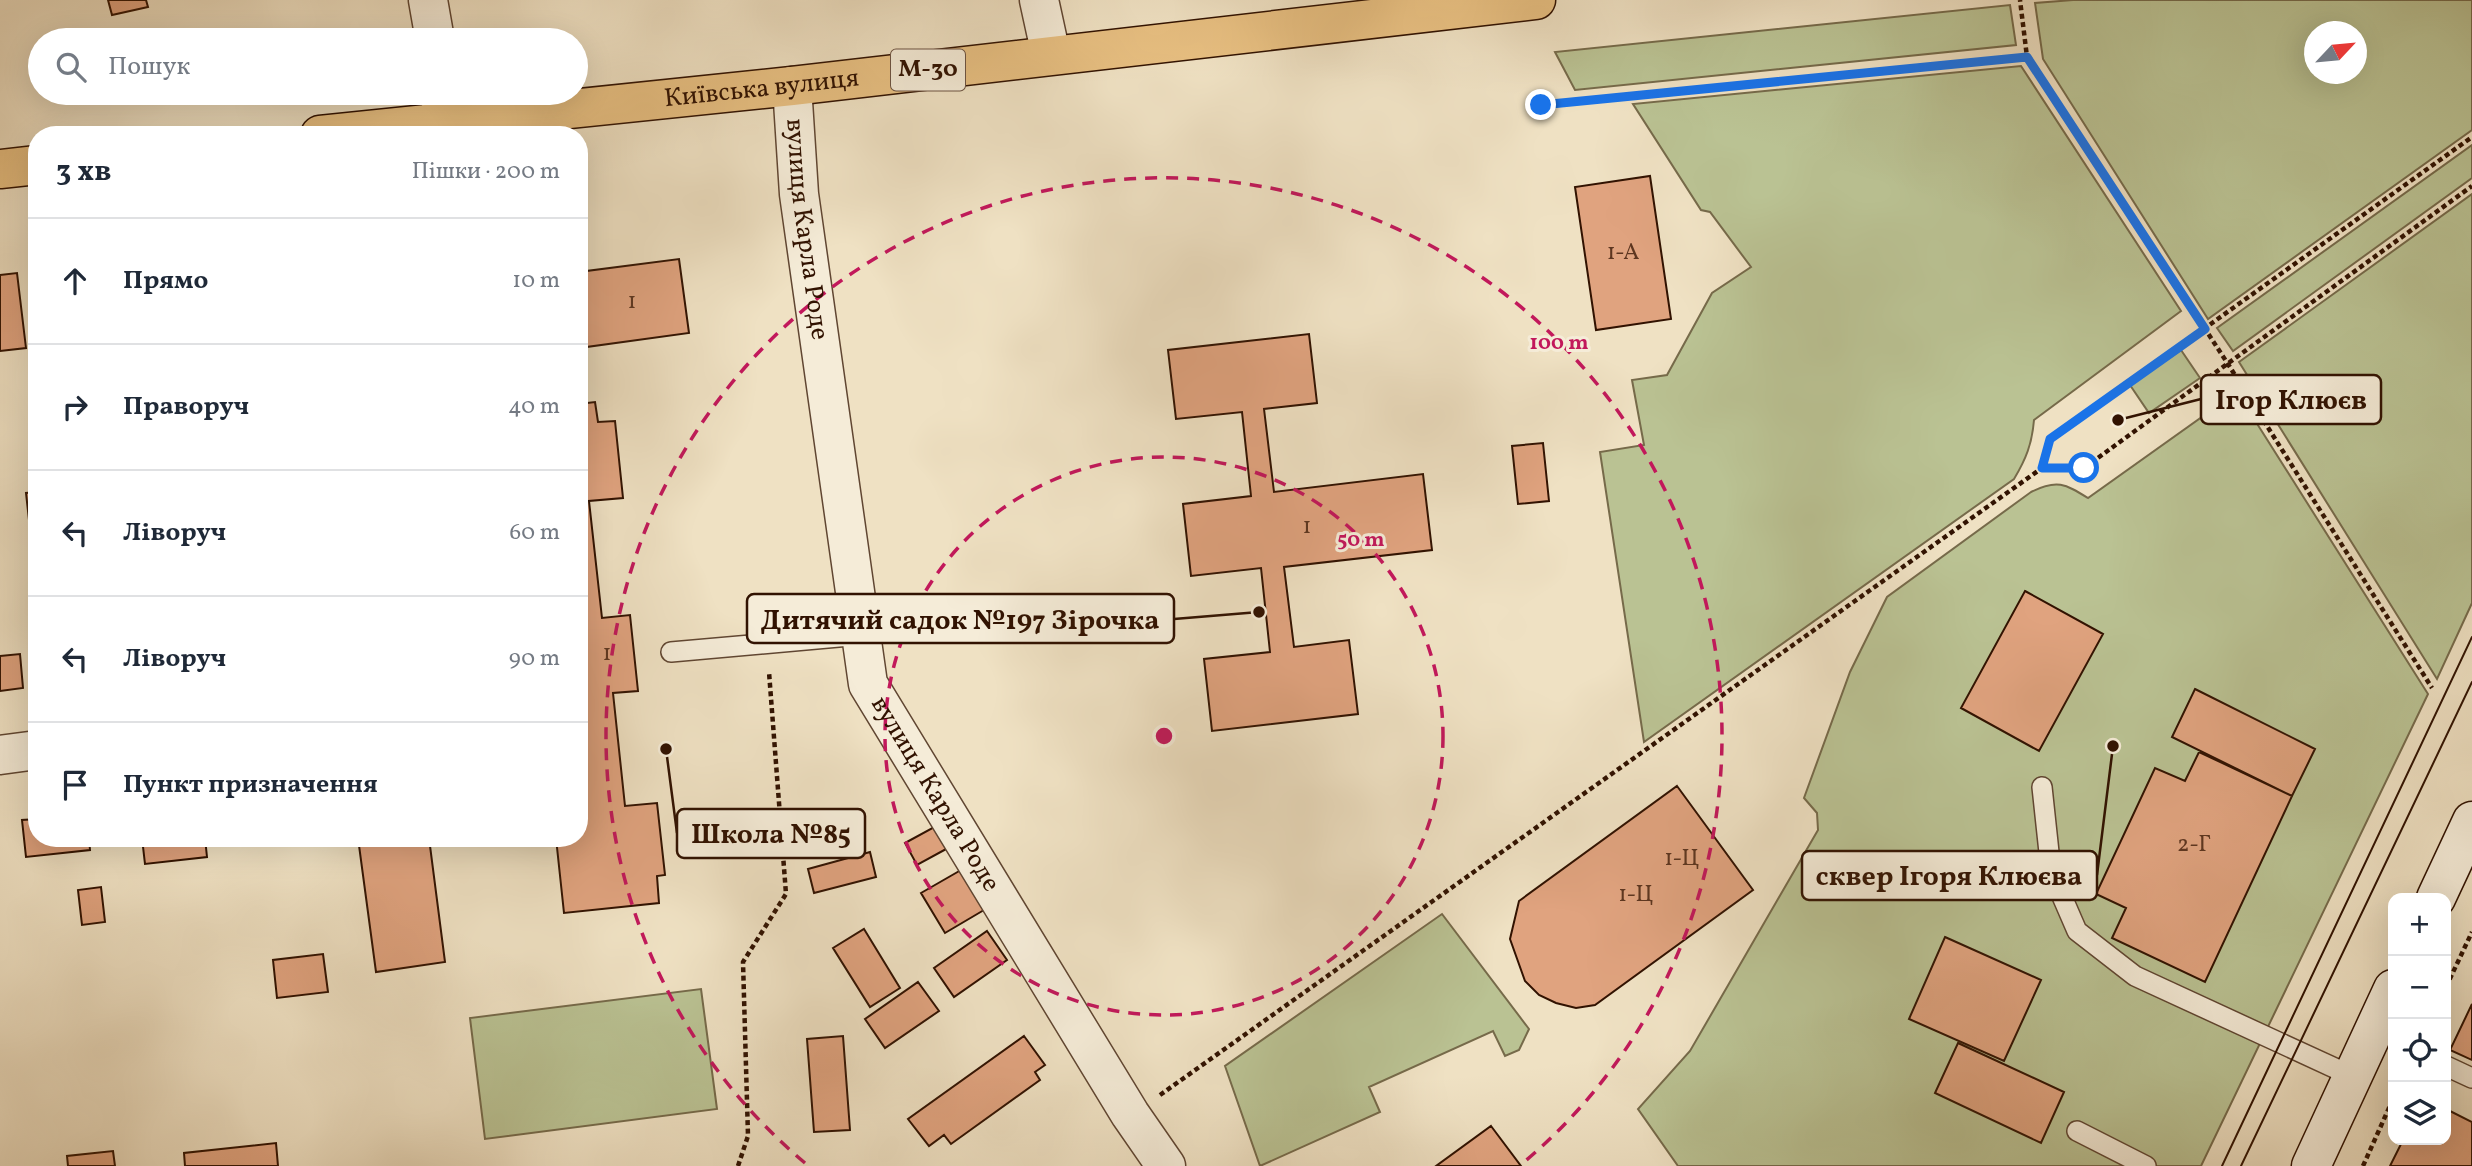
<!DOCTYPE html>
<html lang="uk">
<meta charset="utf-8">
<style>
:root{--surface:#fff;--page:#f6f6f7;--text:#1f2937;--muted:#747a83;--line:#e0e1e3}
body{margin:0;font-family:Vollkorn,serif;background:var(--page);color:var(--text)}
.controls{position:absolute;right:21px;bottom:21px;display:grid;overflow:hidden;border-radius:14px;box-shadow:0 7px 28px #0002}
.controls button{width:63px;height:63px;display:grid;place-items:center;padding:0;border:0;border-bottom:2px solid var(--line);background:var(--surface);color:var(--text);font:35px sans-serif}
.compass{position:absolute;left:2304px;top:21px;width:63px;height:63px;border-radius:50%;background:var(--surface);box-shadow:0 7px 28px #0002;rotate:64deg}
.stop{position:absolute;width:21px;height:21px;margin:-16px;border:5px solid #1a73e8;border-radius:50%;background:#fff}
.stop.end{background:#1a73e8;border-color:#fff;box-shadow:0 2px 7px #0008}
.list{margin:0;padding:0;list-style:none}
h2{display:flex;justify-content:space-between;align-items:center;height:91px;margin:0;padding:0 28px;font-size:30px}
h2 small{font-size:23px;font-weight:400;color:var(--muted)}
.list li{display:grid;grid-template-columns:46px 1fr auto;gap:21px;align-items:center;box-sizing:border-box;height:126px;padding:0 28px;border-top:2px solid var(--line)}
.list b{display:block;font-size:26px;white-space:nowrap}
.list em{font-size:23px;font-style:normal;color:var(--muted)}
.icon{flex:none;width:38px;height:38px;fill:none;stroke:currentColor;stroke-width:2;stroke-linecap:round;stroke-linejoin:round}
.map{position:relative;flex:none;width:2472px;height:1166px;overflow:hidden}
.search{position:absolute;background:var(--surface);box-shadow:0 7px 28px #0002;left:28px;top:28px;width:560px;height:77px;display:flex;align-items:center;gap:18px;box-sizing:border-box;padding:0 24px;border-radius:38px;color:var(--muted);font-size:26px}
.panel{position:absolute;background:var(--surface);box-shadow:0 7px 28px #0002;left:28px;top:126px;width:560px;height:721px;border-radius:28px}
.map>svg:first-child{display:block}
</style>
<div class="map">
<svg width="2472" height="1166" viewBox="0 0 2472 1166">
<rect width="100%" height="100%" fill="#efe1c3"/>
<filter id="stains"><feTurbulence type="fractalNoise" baseFrequency=".00286" numOctaves="4"/><feColorMatrix values="0 0 0 0 .2 0 0 0 0 .09 0 0 0 0 .02 0 0 0 .5 -.17"/></filter>
<radialGradient id="worn" r=".72"><stop offset=".6" stop-color="#630" stop-opacity="0"/><stop offset="1" stop-color="#630" stop-opacity=".3"/></radialGradient>
<!-- green -->
<path fill="#bac293" stroke="#766a4a" stroke-width="2" fill-rule="evenodd" d="M2073,0H2472V130L2208,319L2043,59L2035,3ZM2314,32H2356V74H2314Z
M2010,5L2016,45L1575,90L1555,52Z
M2021,66L2181,311L2034,420C2032,444 2026,459 2014,479L1644,742L1600,452L1644,445L1632,380L1667,375L1712,293L1751,267L1710,212L1701,210L1633,104Z
M2472,145V178L2233,351L2217,328Z
M2472,194V603L2437,679L2239,362Z
M2181,350L2200,378L2149,413L2130,385Z
M2237,392L2428,694L2201,1166H1678L1638,1109L1690,1051L1818,830L1817,813L1804,798L1850,672L1887,597L2031,492C2057,479 2065,484 2088,498Z
M1442,914L1529,1029L1519,1050L1505,1056L1493,1031L1369,1087L1380,1112L1260,1166L1225,1066Z
M701,989L717,1109L485,1139L470,1018Z"/>
<!-- building -->
<path fill="#e0a37f" stroke="#311201" stroke-width="2" d="M108,0H146L148,7L112,15Z
M1650,176L1671,319L1596,330L1575,187Z
M679,259L689,333L579,348V272Z
M17,273L26,348L0,351V275Z
M1309,334L1317,403L1264,409L1274,492L1423,474L1432,550L1284,567L1294,647L1349,640L1358,714L1212,731L1204,659L1270,652L1261,568L1191,576L1183,504L1251,496L1242,412L1176,419L1168,350Z
M595,402L598,422L615,421L623,498L589,501L602,618L630,615L638,691L613,693L625,806L657,803L665,875L657,876L659,903L564,913L556,838H579V404Z
M1543,443L1549,501L1518,504L1512,446Z
M37,492V528L30,529L26,493Z
M2025,591L2103,634L2039,751L1961,708Z
M20,654L23,688L0,691V656Z
M2195,689L2315,749L2292,796L2172,737Z
M2199,752L2292,796L2205,982L2112,938L2126,908L2096,894L2155,768L2185,781Z
M1677,786L1753,890L1595,1005L1576,1008L1556,1003L1539,995L1525,981L1510,939L1519,901Z
M37,819V838H89L90,850L26,857L22,820Z
M936,826L948,848L917,865L905,843Z
M142,838H205L207,857L145,864Z
M358,838H429L445,962L376,972Z
M870,852L876,877L814,893L808,869Z
M961,870L984,910L945,933L921,893Z
M101,887L105,922L82,925L78,890Z
M864,929L900,988L870,1007L833,948Z
M987,931L1007,960L954,997L934,968Z
M1945,937L2041,980L2004,1061L1909,1019Z
M323,954L328,992L277,998L273,960Z
M918,982L939,1011L885,1048L865,1019Z
M2472,1004V1060L2450,1050Z
M843,1036L850,1130L814,1132L807,1039Z
M1024,1036L1045,1065L1035,1072L1040,1080L951,1144L944,1135L929,1146L908,1119Z
M1958,1043L2064,1092L2041,1143L1935,1093Z
M2446,1109L2472,1122V1166H2390L2403,1140H2446Z
M1491,1126L1521,1166H1436Z
M276,1143L278,1166H185L184,1153Z
M113,1151L115,1166H68L67,1156Z"/>
<g fill="none" stroke-linecap="round" stroke-linejoin="round">
<defs>
<path id="service" d="M671,652L861,635
M2042,787L2051,871L2077,931L2135,976L2352,1076
M2446,1066L2472,1078
M2077,1131L2146,1166"/>
<g id="minor">
<path d="M428,0L435,40"/>
<path d="M1039,0L1051,55"/>
<path id="s1" d="M792,86L799,194L868,684L1130,1114L1166,1166"/>
<path d="M440,93L443,121"/>
<path d="M0,755L37,750"/>
</g>
<path id="secondary" d="M2436,898L2472,821
M2311,1166L2393,989"/>
<g id="trunk">
<path id="s2" d="M320,135L792,86L1536,0"/>
<path d="M0,169L37,165"/>
</g>
</defs>
<!-- service casing -->
<use href="#service" stroke="#604632" stroke-width="22"/>
<!-- minor casing -->
<use href="#minor" stroke="#604632" stroke-width="41"/>
<!-- secondary casing -->
<use href="#secondary" stroke="#311201" stroke-width="41"/>
<!-- trunk casing -->
<use href="#trunk" stroke="#311201" stroke-width="41"/>
<!-- path -->
<path stroke="#311201" stroke-width="4.5" stroke-dasharray="5 3.5" stroke-linecap="butt" d="M2027,57L2228,364L2432,688
M1541,105L2027,57L2020,0
M2042,468H2084L2472,186
M2446,987L2472,932
M1160,1095L2042,468L2050,439L2472,137
M738,1166L748,1136L743,962L786,894L769,672
M2363,1166L2393,1099"/>
<!-- service -->
<use href="#service" stroke="#f5ecd8" stroke-width="19"/>
<!-- minor -->
<use href="#minor" stroke="#f5ecd8" stroke-width="38"/>
<!-- secondary -->
<use href="#secondary" stroke="#f5ecd8" stroke-width="38"/>
<!-- trunk -->
<use href="#trunk" stroke="#e8c082" stroke-width="38"/>
<!-- tram -->
<path stroke="#311201" stroke-width="2" d="M2222,1166L2472,637
M2241,1166L2472,682"/>
</g>
<g fill="none" stroke-linecap="round" stroke-linejoin="round">
<!-- route -->
<path stroke="#1a73e8" stroke-width="9" d="M1541,105L2027,57L2205,329L2050,439L2042,468H2084"/>
</g>
<!-- distance rings -->
<g fill="none" stroke="#c2185b" stroke-width="3.5" stroke-dasharray="12 9">
<circle cx="1164" cy="736" r="279"/>
<path d="M805 1163A558 558 0 1 1 1523 1163"/>
</g>
<g text-anchor="middle" dominant-baseline="central" stroke-width="6" stroke-linejoin="round" paint-order="stroke">
<!-- number labels -->
<g font-size="23" fill="#5d3620">
<text x="1623" y="253">1-А</text>
<text x="632" y="302">1</text>
<text x="1307" y="527">1</text>
<text x="607" y="654">1</text>
<text x="2194" y="845">2-Г</text>
<text x="1682" y="859">1-Ц</text>
<text x="1636" y="895">1-Ц</text>
</g>
<!-- shield labels -->
<rect fill="#f5ecd8" stroke="#6c5342" stroke-width="2" x="891" y="49.5" width="74" height="41" rx="5"/>
<g font-size="24" font-weight="bold" fill="#311201">
<text x="928" y="70">М-30</text>
</g>
<!-- street labels -->
<g font-size="26" fill="#311201" stroke="#f5ecd8">
<text stroke="none"><textPath href="#s2" startOffset="444">Київська вулиця</textPath></text>
<text stroke="none"><textPath href="#s1" startOffset="144">вулиця Карла Роде</textPath></text>
<text stroke="none"><textPath href="#s1" startOffset="732">вулиця Карла Роде</textPath></text>
</g>
</g>
<circle cx="1164" cy="736" r="10" fill="#c2185b" stroke="#f5ecd8" stroke-width="3.5"/>
<g font-size="21" text-anchor="middle" font-weight="bold" fill="#c2185b" stroke="#f5ecd8" stroke-width="6" stroke-linejoin="round" paint-order="stroke">
<text x="1559" y="349">100 m</text>
<text x="1361" y="546">50 m</text>
</g>
<!-- callouts -->
<path fill="none" stroke="#311201" stroke-width="2.5" d="M2118 420L2201 399M1259 612L1174 619M666 749L677 833M2113 746L2097 875"/>
<g fill="#311201" stroke="#f5ecd8" stroke-width="2.5">
<circle cx="2118" cy="420" r="7"/>
<circle cx="1259" cy="612" r="7"/>
<circle cx="666" cy="749" r="7"/>
<circle cx="2113" cy="746" r="7"/>
</g>
<g fill="#f5ecd8" stroke="#311201" stroke-width="2.5">
<rect x="2201" y="375" width="180" height="49" rx="7"/>
<rect x="747" y="594" width="427" height="49" rx="7"/>
<rect x="677" y="809" width="188" height="49" rx="7"/>
<rect x="1802" y="851" width="295" height="49" rx="7"/>
</g>
<g font-size="28" text-anchor="middle" font-weight="bold" fill="#311201">
<text x="2291" y="409">Ігор Клюєв</text>
<text x="960" y="629">Дитячий садок №197 Зірочка</text>
<text x="771" y="843">Школа №85</text>
<text x="1949" y="885">сквер Ігоря Клюєва</text>
</g>
<rect width="100%" height="100%" filter="url(#stains)"/>
<rect width="100%" height="100%" fill="url(#worn)"/>
</svg>
<div class="controls">
<button>+</button>
<button>−</button>
<button><svg class="icon" aria-label="locate" viewBox="0 0 24 24"><circle cx="12" cy="12" r="6"/><path d="M12 2v4M12 18v4M2 12h4M18 12h4"/></svg></button>
<button><svg class="icon" aria-label="layers" viewBox="0 0 24 24"><path d="M12 4l9 5-9 5-9-5zM3 14l9 5 9-5"/></svg></button>
</div>
<svg class="compass" viewBox="-18 -18 36 36"><path d="M0-13l5 13h-10z" fill="#e53935"/><path d="M0 13l5-13h-10z" fill="#747a83"/></svg>
<div class="stop" style="left:2084px;top:468px"></div>
<div class="stop end" style="left:1541px;top:105px"></div>
<div class="search"><svg class="icon" aria-label="search" viewBox="0 0 24 24"><circle cx="10" cy="10" r="6"/><path d="M15 15l6 6"/></svg>Пошук</div>
<section class="panel">
<h2>3 хв<small>Пішки · 200 m</small></h2>
<ul class="list">
<li><svg class="icon" aria-label="ahead" viewBox="0 0 24 24"><path d="M12 20V5M6 11l6-6 6 6"/></svg><div><b>Прямо</b></div><em>10 m</em></li>
<li><svg class="icon" aria-label="right" viewBox="0 0 24 24"><path d="M7 20v-9h11M14 6l5 5-5 5"/></svg><div><b>Праворуч</b></div><em>40 m</em></li>
<li><svg class="icon" aria-label="left" viewBox="0 0 24 24"><path d="M17 20v-9H6M10 6l-5 5 5 5"/></svg><div><b>Ліворуч</b></div><em>60 m</em></li>
<li><svg class="icon" aria-label="left" viewBox="0 0 24 24"><path d="M17 20v-9H6M10 6l-5 5 5 5"/></svg><div><b>Ліворуч</b></div><em>90 m</em></li>
<li><svg class="icon" aria-label="arrive" viewBox="0 0 24 24"><path d="M6 21V4h12l-3 4 3 4H6"/></svg><div><b>Пункт призначення</b></div></li>
</ul>
</section>
</div>
